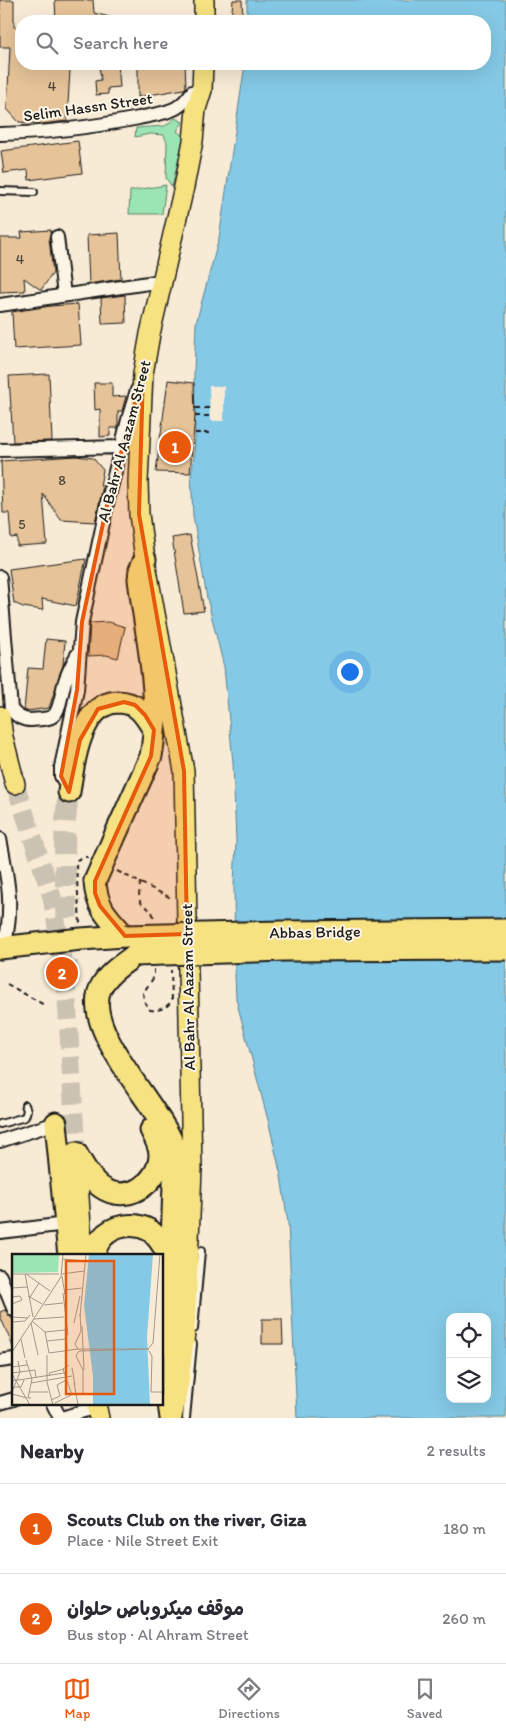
<!DOCTYPE html>
<meta charset="utf-8">
<style>
:root{--surface:#fff;--page:#f2f2f3;--text:#2b2b33;--muted:#7c7c81;--line:#e1e1e2;--accent:#ea580c}
body{margin:0;font-family:Itim,"Playpen Sans Arabic",sans-serif;background:var(--page);color:var(--text)}
.controls{position:absolute;right:15px;bottom:15px;display:grid;overflow:hidden;border-radius:10px;box-shadow:0 5px 20px #0002}
.controls button{width:45px;height:45px;display:grid;place-items:center;padding:0;border:0;border-bottom:1px solid var(--line);background:var(--surface);color:var(--text);font:25px sans-serif}
.you{position:absolute;left:349px;top:671px;width:18px;height:18px;margin:-12px;border:4px solid #fff;border-radius:50%;background:#1a73e8;box-shadow:0 0 0 8px #1a73e833}
.badge{display:grid;place-items:center;width:32px;height:32px;border-radius:50%;background:var(--accent);color:#fff;font-size:16px;font-weight:700}
.pin{position:absolute;translate:-50% -50%;border:2px solid #fff;box-shadow:0 1px 5px #0006}
.list{margin:0;padding:0;list-style:none}
h2{display:flex;justify-content:space-between;align-items:center;height:65px;margin:0;padding:0 20px;font-size:21px}
h2 small{font-size:16px;font-weight:400;color:var(--muted)}
.list li{display:grid;grid-template-columns:32px 1fr auto;gap:15px;align-items:center;box-sizing:border-box;height:90px;padding:0 20px;border-top:1px solid var(--line)}
.list b{display:block;font-size:19px;white-space:nowrap}
.list p{margin:0;font-size:16px;white-space:nowrap;color:var(--muted)}
.list em{font-size:16px;font-style:normal;color:var(--muted)}
.icon{flex:none;width:28px;height:28px;fill:none;stroke:currentColor;stroke-width:2;stroke-linecap:round;stroke-linejoin:round}
.map{position:relative;flex:none;width:506px;height:1418px;overflow:hidden}
.search{position:absolute;background:var(--surface);box-shadow:0 5px 20px #0002;left:15px;right:15px;top:15px;height:55px;display:flex;align-items:center;gap:12px;box-sizing:border-box;padding:0 18px;border-radius:20px;color:var(--muted);font-size:19px}
.sheet{height:245px;background:var(--surface)}
nav{display:flex;justify-content:space-around;align-items:center;box-sizing:border-box;height:70px;border-top:1px solid var(--line);background:var(--surface);font-size:14px;color:var(--muted)}
nav a{display:grid;justify-items:center;gap:2px}
nav .on{color:var(--accent)}
.map>svg:first-child{display:block}
</style>
<div class="map">
<svg width="506" height="1418" viewBox="0 0 506 1418">
<rect width="100%" height="100%" fill="#f8ebd6"/>
<filter id="ink" filterUnits="userSpaceOnUse"><feTurbulence type="fractalNoise" baseFrequency=".02" numOctaves="2"/><feDisplacementMap in="SourceGraphic" scale="10" xChannelSelector="R" yChannelSelector="G"/><feConvolveMatrix kernelMatrix="1 2 1 2 8 2 1 2 1" color-interpolation-filters="sRGB"/></filter>
<g filter="url(#ink)">
<!-- green -->
<path fill="#9be4b4" stroke="#5c8068" d="M175,118L183,122L177,131L184,137L172,187L166,178L167,143L164,135L150,134L135,137L136,128L165,126Z
M166,185L162,214H129L130,191Z"/>
<!-- water -->
<path fill="#84c9e5" stroke="#5a8495" fill-rule="evenodd" d="M247,0H506V1418H297L288,1223L281,1176L269,1124L236,999L235,975L234,884L236,842L233,763L224,667L207,598L193,516L191,474L194,457L195,437L194,372L196,323L219,238L245,64H485V21H247ZM450,1317H487V1399H450Z"/>
<!-- pier -->
<path fill="#f8ebd6" d="M209,386H224V421H210Z"/>
<!-- building -->
<path fill="#e6c398" stroke="#1c1c1c" d="M0,0H14V27H19L18,52H21V64H46V69L70,70L67,121L41,124L19,122L7,109L10,47H0Z
M55,0H93L94,13L113,18L112,21H56Z
M233,0H242L243,21H231Z
M118,64L120,87L108,88V94L96,95L95,81L101,80L99,65Z
M138,64H185L186,87L184,89L138,97Z
M78,141L82,173L29,180L28,170L4,173L1,151Z
M51,230L49,238L53,273L41,290L24,278L25,291L0,292V238H22L21,232Z
M119,233L121,279L89,284L87,235Z
M125,295L126,323L102,324L101,298Z
M78,304L81,345L14,349L12,312L51,306Z
M49,374L52,441L13,442L9,376Z
M168,380L194,383L195,416L190,473L156,472Z
M94,383H112V397L126,396L122,411H118V428H110V436L100,437V409L95,410Z
M76,456L93,458L103,470L100,486H103L95,522L61,520L43,494L47,544L17,546V537L11,538L9,513H3L1,461Z
M190,535L204,611L184,613L172,538Z
M86,559L76,606L42,599L43,610L23,607L14,603L9,569Z
M109,622L125,627L118,658L106,655L88,656L90,623Z
M46,639L65,641L63,665L49,708L27,711L24,710L28,668L43,669Z
M5,1310L14,1321V1349L0,1316V1312Z
M262,1319H282L283,1344H262Z"/>
<g fill="none" stroke-linecap="round" stroke-linejoin="round">
<!-- primary-tunnel -->
<path stroke="#ccc2b1" stroke-width="19" stroke-dasharray="19 9" stroke-linecap="butt" d="M15,784L52,897L66,982L76,1153"/>
<!-- highway-tunnel -->
<path stroke="#ccc2b1" stroke-width="21" stroke-dasharray="21 11" stroke-linecap="butt" d="M66,982C72,919 58,855 69,792"/>
<defs>
<path id="lane" d="M0,191L34,192
M0,1124L25,1117L27,1110L25,1105
M194,1329L201,1251
M186,1418L193,1344"/>
<path id="street" d="M0,134C46,133 93,127 139,118C151,115 165,114 176,108C183,104 188,98 192,92L202,90
M57,237L64,295
M0,305L162,281
M0,450L121,447
M0,577L11,709C16,716 22,720 31,720C38,719 49,720 54,715C60,710 62,690 65,681C68,672 72,664 77,655
M67,787L61,776V767L77,690L82,622L108,500L129,416L137,390
M0,839C8,880 14,907 4,948
M0,1141L56,1123
M0,1232L66,1224
M0,1276L14,1310
M0,1361L14,1359
M0,1403L14,1399
M53,1404L60,1418
M62,1418L96,1407"/>
<path id="primary" d="M204,21V0
M0,716L3,737L15,784
M76,1153L83,1256
M96,1404L99,1418
M173,1413L179,1382L185,1333L192,1169L184,771L145,559L139,514L138,482L143,374L150,334L184,187L193,141L196,109L202,90L203,64"/>
<path id="highway" d="M69,792C73,765 80,704 117,702C138,702 144,714 154,730
M113,840L151,756C162,698 146,637 139,579L140,570L145,559
M95,881C96,907 108,918 125,936
M0,948L81,939L125,936
M135,955C123,964 108,973 101,987C80,1027 156,1103 171,1140C173,1145 174,1150 175,1155L167,1389L171,1418
M56,1123L69,1256
M76,1153C83,1165 90,1179 101,1187C126,1205 159,1184 160,1155C160,1146 155,1138 151,1130
M93,1256C95,1250 98,1242 102,1238C113,1225 134,1222 149,1230C160,1237 166,1251 172,1262"/>
</defs>
<!-- lane casing -->
<use href="#lane" stroke="#1c1c1c" stroke-width="10"/>
<!-- street casing -->
<use href="#street" stroke="#1c1c1c" stroke-width="16"/>
<!-- primary casing -->
<use href="#primary" stroke="#1c1c1c" stroke-width="22"/>
<!-- highway casing -->
<use href="#highway" stroke="#1c1c1c" stroke-width="25"/>
<!-- path -->
<path stroke="#1c1c1c" stroke-width="2" stroke-dasharray="5 4" stroke-linecap="butt" d="M195,408H209
M195,416H210
M195,433H209
M117,871L171,898
M140,882C139,901 136,901 152,911L154,919
M80,923L76,866L77,860L83,857H88
M154,969V977L143,993L144,1001L150,1010C160,1011 167,1008 172,1000L171,970
M7,984L46,1006"/>
<!-- lane -->
<use href="#lane" stroke="#fcf5e5" stroke-width="6"/>
<!-- street -->
<use href="#street" stroke="#fcf5e5" stroke-width="12"/>
<!-- primary -->
<use href="#primary" stroke="#f6e281" stroke-width="19"/>
<!-- highway -->
<use href="#highway" stroke="#f6e281" stroke-width="21"/>
<defs>
<path id="highway-bridge" d="M95,881L113,840
M125,936L282,932L506,930
M135,955L284,950L506,949"/>
</defs>
<!-- highway-bridge casing -->
<use href="#highway-bridge" stroke="#1c1c1c" stroke-width="25" stroke-linecap="butt"/>
<!-- highway-bridge -->
<use href="#highway-bridge" stroke="#f6e281" stroke-width="21"/>
</g>
</g>
<!-- marked area -->
<path fill="#e8590c" fill-opacity="0.2" stroke="#e8590c" stroke-width="4" stroke-linejoin="round" d="M143,374L139,514L184,771L187,934L125,936L100,906L95,893V881L151,756L154,730L145,715L135,705L124,702L98,709L80,740L69,792L61,776L77,690L82,622L108,500Z"/>
<g text-anchor="middle" dominant-baseline="central" stroke-width="4" stroke-linejoin="round" paint-order="stroke">
<!-- number labels -->
<g font-size="14" fill="#4e463b">
<text x="52" y="86">4</text>
<text x="20" y="259">4</text>
<text x="62" y="480">8</text>
<text x="22" y="524">5</text>
</g>
<!-- street labels -->
<g font-size="16" fill="#1c1c1c" stroke="#fcf5e5">
<text transform="translate(88 107) rotate(-8)">Selim Hassn Street</text>
<text transform="translate(124 441) rotate(-75)">Al Bahr Al Aazam Street</text>
<text transform="translate(315 932) rotate(-1)">Abbas Bridge</text>
<text transform="translate(188 987) rotate(-91)">Al Bahr Al Aazam Street</text>
</g>
</g>
<!-- overview -->
<g transform="translate(12 1254)">
<rect width="151" height="151" fill="#f8ebd6"/>
<path d="M0,0H47L46,18L0,19Z" fill="#9be4b4"/>
<path d="M77,0H141L135,83L138,151H81V122L72,52Z" fill="#84c9e5"/>
<path fill="none" stroke="#a0988c" stroke-width="1" d="M51,5L73,7M0,20H47M13,20L21,63M14,20L38,37M50,20L72,17M50,22L53,41M0,34L15,33M52,36L70,34M51,39L56,81M16,42L30,50M0,43L8,42L10,46L0,50M18,43L27,29M32,51L51,49M68,62L74,0M0,63L16,64M22,65L52,63M20,67L33,78L37,99M0,68L13,67L18,61M19,69L26,101M62,69L68,42M70,72L72,116M33,78L53,76M54,79L55,96M9,85L13,104M35,87L54,85M66,95L63,90L69,77L68,60M136,95L141,89L148,0M137,97L140,102L139,138H152M0,98L49,23L51,0M37,99L66,95H137L67,97L64,102L71,116V141M35,101V128L41,151M152,102V141M14,106L20,125L16,144H19M57,111L51,115L60,141M0,113L15,111M60,114L63,131M0,119L23,116L24,124M0,120L18,151M38,122L37,119L52,115M0,127L52,119M19,129L60,122M62,129L66,151M1,133H9L12,126M0,138L8,118L6,107M17,138H36M0,140L15,144M39,146L48,142L45,131L54,126M43,149L61,140"/>
<path fill="#e8590c" fill-opacity="0.15" stroke="#e8590c" stroke-width="2.5" d="M54,7H102V140H54Z"/>
<rect width="151" height="151" fill="none" stroke="#1c1c1c" stroke-width="2.5"/>
</g>
</svg>
<div class="controls">
<button><svg class="icon" aria-label="locate" viewBox="0 0 24 24"><circle cx="12" cy="12" r="6"/><path d="M12 2v4M12 18v4M2 12h4M18 12h4"/></svg></button>
<button><svg class="icon" aria-label="layers" viewBox="0 0 24 24"><path d="M12 4l9 5-9 5-9-5zM3 14l9 5 9-5"/></svg></button>
</div>
<div class="you"></div>
<div class="pin badge" style="left:175px;top:447px">1</div>
<div class="pin badge" style="left:62px;top:973px">2</div>
<div class="search"><svg class="icon" aria-label="search" viewBox="0 0 24 24"><circle cx="10" cy="10" r="6"/><path d="M15 15l6 6"/></svg>Search here</div>
</div>
<section class="sheet">
<h2>Nearby<small>2 results</small></h2>
<ul class="list">
<li><span class="badge">1</span><div><b>Scouts Club on the river, Giza</b><p>Place · Nile Street Exit</p></div><em>180 m</em></li>
<li><span class="badge">2</span><div><b>موقف ميكروباص حلوان</b><p>Bus stop · Al Ahram Street</p></div><em>260 m</em></li>
</ul>
</section>
<nav>
<a class="on"><svg class="icon" aria-label="map" viewBox="0 0 24 24"><path d="M3 6l6-2 6 2 6-2v14l-6 2-6-2-6 2zM9 4v14M15 6v14"/></svg>Map</a>
<a><svg class="icon" aria-label="directions" viewBox="0 0 24 24"><path d="M12 3l9 9-9 9-9-9zM9 14v-3h6M13 9l2 2-2 2"/></svg>Directions</a>
<a><svg class="icon" aria-label="saved" viewBox="0 0 24 24"><path d="M7 4h10v16l-5-4-5 4z"/></svg>Saved</a>
</nav>
